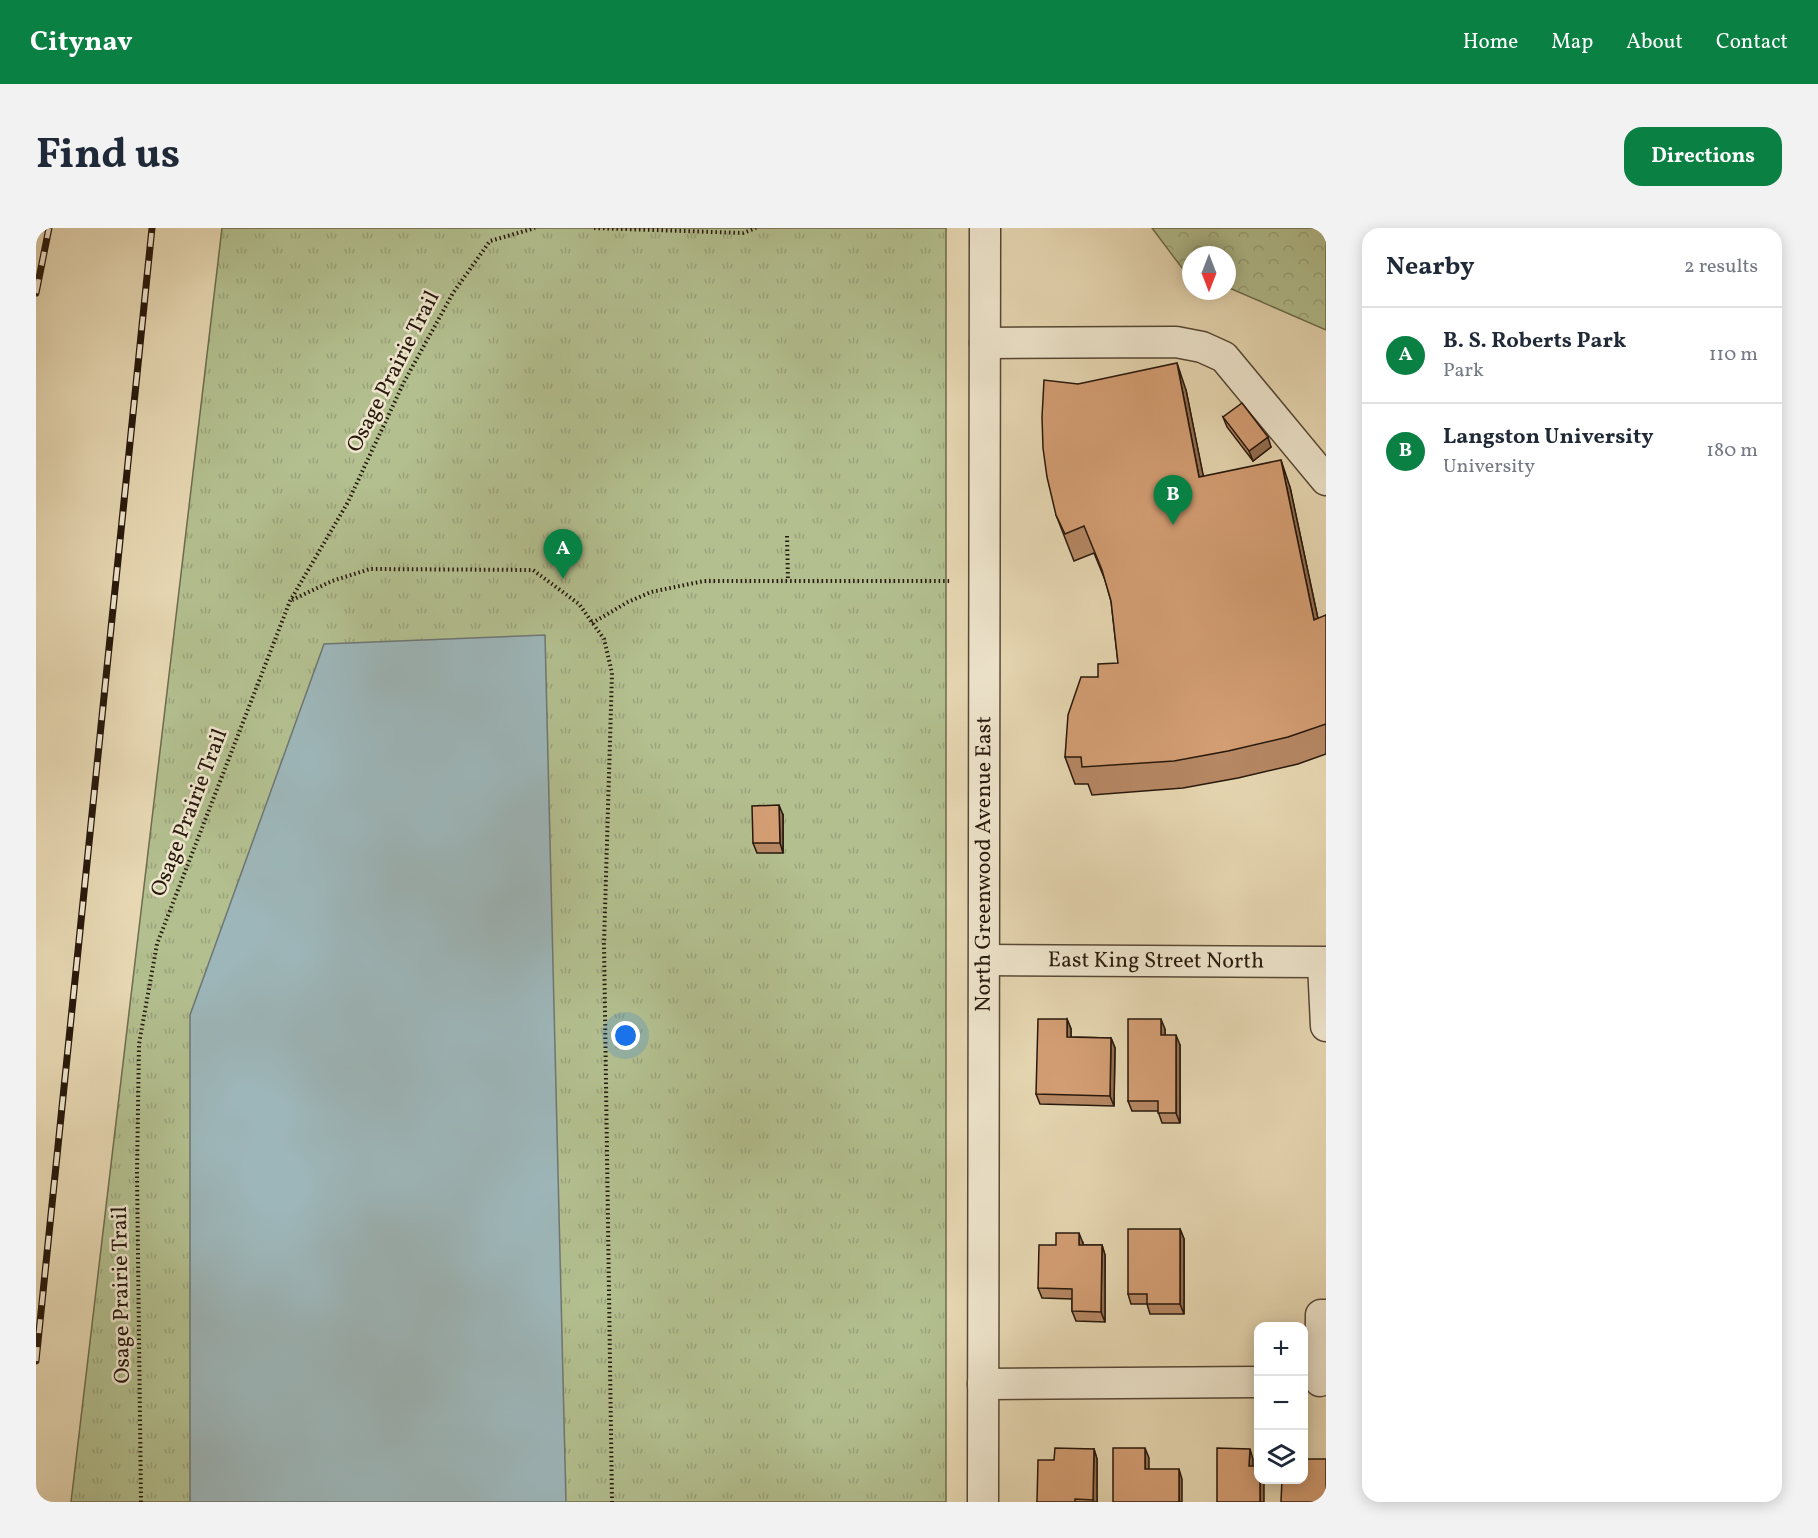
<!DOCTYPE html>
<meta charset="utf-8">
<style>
:root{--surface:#fff;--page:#f2f2f3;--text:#1f2937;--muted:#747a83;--line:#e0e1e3;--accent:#0b8043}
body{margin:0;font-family:Vollkorn,serif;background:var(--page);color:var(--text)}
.controls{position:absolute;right:18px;bottom:18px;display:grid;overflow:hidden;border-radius:12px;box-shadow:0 3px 15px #0003}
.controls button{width:54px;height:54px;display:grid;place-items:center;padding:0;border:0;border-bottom:2px solid var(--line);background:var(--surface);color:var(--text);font:30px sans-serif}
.compass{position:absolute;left:1146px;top:18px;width:54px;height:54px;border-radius:50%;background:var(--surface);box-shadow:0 3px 15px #0003;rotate:180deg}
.you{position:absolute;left:590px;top:808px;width:21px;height:21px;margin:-15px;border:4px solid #fff;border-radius:50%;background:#1a73e8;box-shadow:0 0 0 9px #1a73e833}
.badge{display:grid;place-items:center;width:39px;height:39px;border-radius:50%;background:var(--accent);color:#fff;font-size:20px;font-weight:700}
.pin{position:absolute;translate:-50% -50px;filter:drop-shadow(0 2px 3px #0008)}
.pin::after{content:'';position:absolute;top:32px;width:21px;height:18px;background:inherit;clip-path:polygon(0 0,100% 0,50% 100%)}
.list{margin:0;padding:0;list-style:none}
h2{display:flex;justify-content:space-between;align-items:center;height:78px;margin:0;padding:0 24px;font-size:26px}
h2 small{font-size:20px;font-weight:400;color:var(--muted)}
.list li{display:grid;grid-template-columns:39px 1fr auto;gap:18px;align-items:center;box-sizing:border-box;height:96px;padding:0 24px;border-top:2px solid var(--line)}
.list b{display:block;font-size:22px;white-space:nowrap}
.list p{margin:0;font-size:20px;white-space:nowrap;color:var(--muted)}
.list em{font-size:20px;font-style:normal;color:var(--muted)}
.icon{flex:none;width:33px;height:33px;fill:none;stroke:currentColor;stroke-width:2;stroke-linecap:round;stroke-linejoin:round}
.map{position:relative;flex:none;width:1290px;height:1274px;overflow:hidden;border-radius:18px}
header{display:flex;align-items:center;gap:36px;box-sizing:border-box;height:84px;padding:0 30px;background:var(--accent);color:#fff}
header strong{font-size:28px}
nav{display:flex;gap:33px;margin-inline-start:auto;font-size:21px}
.intro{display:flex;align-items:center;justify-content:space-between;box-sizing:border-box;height:144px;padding:0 36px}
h1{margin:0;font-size:42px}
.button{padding:15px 27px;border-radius:18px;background:var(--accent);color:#fff;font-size:21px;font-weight:700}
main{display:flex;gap:36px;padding:0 36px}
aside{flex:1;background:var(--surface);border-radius:18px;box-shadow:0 3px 15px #0003}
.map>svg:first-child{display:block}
</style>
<header>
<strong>Citynav</strong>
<nav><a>Home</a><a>Map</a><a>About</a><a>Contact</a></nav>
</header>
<div class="intro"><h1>Find us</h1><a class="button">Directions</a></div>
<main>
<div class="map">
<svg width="1290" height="1274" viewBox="0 0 1290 1274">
<defs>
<pattern id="forest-crowns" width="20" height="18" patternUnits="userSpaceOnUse" patternTransform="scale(1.5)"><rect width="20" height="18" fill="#b3bf8f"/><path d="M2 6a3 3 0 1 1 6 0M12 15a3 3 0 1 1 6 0" fill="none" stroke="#9aa37a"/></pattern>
<pattern id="park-tufts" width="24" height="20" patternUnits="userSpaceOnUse" patternTransform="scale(1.5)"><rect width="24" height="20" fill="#b3bf8f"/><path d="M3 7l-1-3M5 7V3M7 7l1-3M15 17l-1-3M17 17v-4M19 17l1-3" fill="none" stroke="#9aa37a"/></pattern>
</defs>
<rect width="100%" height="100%" fill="#e7d8b3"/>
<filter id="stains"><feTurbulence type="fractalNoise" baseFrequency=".00333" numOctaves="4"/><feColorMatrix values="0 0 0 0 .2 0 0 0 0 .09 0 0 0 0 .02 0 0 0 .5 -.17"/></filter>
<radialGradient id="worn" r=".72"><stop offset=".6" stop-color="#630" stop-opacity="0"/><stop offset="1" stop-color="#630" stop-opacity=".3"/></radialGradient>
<!-- forest -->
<path fill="url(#forest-crowns)" stroke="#6d6c4e" stroke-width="1.5" d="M1116,0H1290V102L1191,59V27H1155V44L1146,40Z"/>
<!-- park -->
<path fill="url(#park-tufts)" stroke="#6d6c4e" stroke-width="1.5" d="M186,0H910V1274H35Z"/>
<!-- water -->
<path fill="#9db6b9" stroke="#6e7774" stroke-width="1.5" d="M509,407L530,1274H154V787L288,416Z"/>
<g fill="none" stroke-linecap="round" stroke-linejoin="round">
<defs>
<g id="minor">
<path d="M949,115L1140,114L1166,119L1188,129L1290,252"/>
<path id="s1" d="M949,732L1290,734"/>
<path d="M1287,735L1290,798"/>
<path d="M1284,1153L1285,1087H1290"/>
<path d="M947,1156L1222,1154"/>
<path id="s2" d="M947,1274L949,0"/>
</g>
</defs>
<!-- minor casing -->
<use href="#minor" stroke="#574836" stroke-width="33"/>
<!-- path -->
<path stroke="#27180c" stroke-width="4" stroke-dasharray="1.5 3" stroke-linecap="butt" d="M558,0L707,5L720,0
M751,308L752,353
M256,372L296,353L334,341L497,342L543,376L568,411L576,445L568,716L576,1274
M556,395L592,374L615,364L668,353H916
M105,1274L101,945L103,816L121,716L254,373L312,274L368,154L417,65L454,13L499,0"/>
<!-- minor -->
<use href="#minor" stroke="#efe6ce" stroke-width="30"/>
<defs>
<path id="rail" d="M0,65L13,0
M0,1133L116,0"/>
</defs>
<!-- rail casing -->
<use href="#rail" stroke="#27180c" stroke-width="7"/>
<!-- rail -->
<use href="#rail" stroke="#efe6ce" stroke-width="4.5" stroke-dasharray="14" stroke-linecap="butt"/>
</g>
<!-- wall -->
<path fill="#b68864" stroke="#27180c" stroke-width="1.5" d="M1042,156L1150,162L1167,248L1254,259L1282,391L1290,387V526L1262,536L1202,550L1147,560L1056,567L1052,556H1039L1029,529L1062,449L1082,435L1075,373L1069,352L1058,325L1038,333L1020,287Z
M1187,189L1235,219L1217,233L1191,199Z
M747,587V625H721L717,615Z
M1031,791L1035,801V809L1075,810L1079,820L1078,878L1004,876L1000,866Z
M1129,801V807L1144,817V895H1126L1122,883H1096L1092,873Z
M1144,1001L1148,1011V1086H1114L1111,1076H1095L1092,1066Z
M1047,1015V1017H1066L1069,1027V1094L1040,1093L1036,1083V1071L1006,1070L1002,1060Z
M1058,1221L1061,1231V1274H1001L1018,1232Z"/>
<!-- shaded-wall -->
<path fill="#946f51" stroke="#27180c" stroke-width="1.5" d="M1141,135L1150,162L1173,276L1163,249Z
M1232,209L1235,219L1217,233L1213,223Z
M1245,232L1254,259L1288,419L1278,392Z
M743,577L747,587V625L744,615Z
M1031,791L1035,801V819L1031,809Z
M1125,791L1129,801V817L1125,807Z
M1140,807L1144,817V895L1140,885Z
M1075,810L1079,820L1078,878L1074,868Z
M1144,1001L1148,1011V1086L1144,1076Z
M1043,1005L1047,1015L1046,1027L1043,1017Z
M1066,1017L1069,1027V1094L1065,1084Z
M1109,1220L1113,1230V1251L1109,1241Z
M1058,1221L1061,1231V1274H1058L1057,1272Z
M1214,1221L1217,1231V1248L1213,1238Z
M1143,1241L1146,1251V1274H1143Z
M1224,1251H1228V1274H1224Z"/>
<!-- building -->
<path fill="#d49e74" stroke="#27180c" stroke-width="1.5" d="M1141,135L1163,249L1245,232L1278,392L1290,387V496L1252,509L1192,523L1138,533L1046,539L1045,529H1029L1032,487L1045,449H1062V436L1082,435L1075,373L1066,342L1048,298L1029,306L1020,287L1011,249L1007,220L1006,189L1008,152L1042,156Z
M1206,175L1232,209L1213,223L1187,189Z
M743,577L744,615H717L716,578Z
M1002,791H1031V809L1075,810L1074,868L1000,866Z
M1092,791H1125V807H1140V885H1122V873H1092Z
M1092,1001H1144V1076H1111V1066H1092Z
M1020,1005H1043V1017H1066L1065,1084L1036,1083V1061L1002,1060L1003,1017H1020Z
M1019,1220L1058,1221L1057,1272L1039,1271V1274H1001L1002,1232H1018Z
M1077,1220H1109V1241H1143V1274H1077Z
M1181,1220L1214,1221L1213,1238H1222V1251H1224V1274H1181Z
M1271,1231H1290V1274H1245L1246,1251H1268V1245H1271Z"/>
<g text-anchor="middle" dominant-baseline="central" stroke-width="5" stroke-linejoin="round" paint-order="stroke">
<!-- street labels -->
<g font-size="22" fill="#27180c" stroke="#efe6ce">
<text transform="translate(358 144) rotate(-63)">Osage Prairie Trail</text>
<text transform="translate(154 585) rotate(-69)">Osage Prairie Trail</text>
<text stroke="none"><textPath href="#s2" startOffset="638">North Greenwood Avenue East</textPath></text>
<text stroke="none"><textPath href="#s1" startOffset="171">East King Street North</textPath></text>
<text transform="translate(86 1067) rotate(-91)">Osage Prairie Trail</text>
</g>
</g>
<rect width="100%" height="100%" filter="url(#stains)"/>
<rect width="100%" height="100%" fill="url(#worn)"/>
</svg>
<div class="controls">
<button>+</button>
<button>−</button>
<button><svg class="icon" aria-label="layers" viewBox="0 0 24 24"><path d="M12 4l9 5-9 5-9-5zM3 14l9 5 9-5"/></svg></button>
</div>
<svg class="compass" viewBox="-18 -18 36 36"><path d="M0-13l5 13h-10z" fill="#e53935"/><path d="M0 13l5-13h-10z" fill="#747a83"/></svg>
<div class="you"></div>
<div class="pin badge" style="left:527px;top:351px">A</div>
<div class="pin badge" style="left:1137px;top:297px">B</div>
</div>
<aside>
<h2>Nearby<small>2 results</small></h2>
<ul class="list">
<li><span class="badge">A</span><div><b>B. S. Roberts Park</b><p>Park</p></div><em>110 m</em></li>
<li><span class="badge">B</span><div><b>Langston University</b><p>University</p></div><em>180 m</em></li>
</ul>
</aside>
</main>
